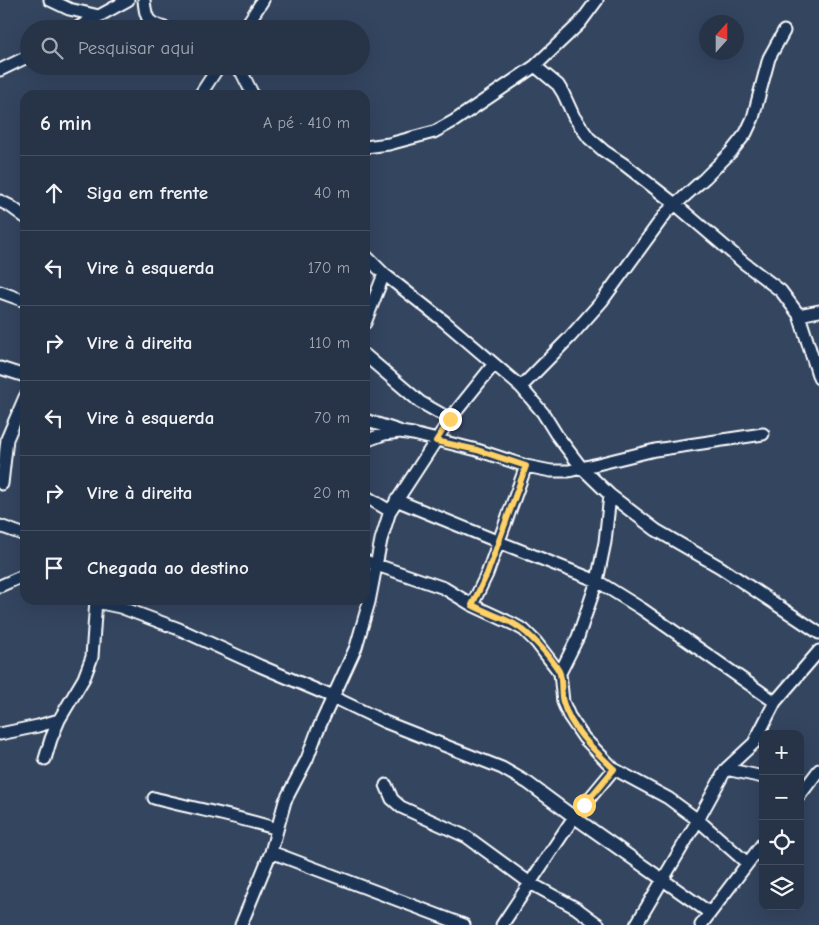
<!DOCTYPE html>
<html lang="pt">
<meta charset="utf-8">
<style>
:root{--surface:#273448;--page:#333f52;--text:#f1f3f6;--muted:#a4aab4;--line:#434f60}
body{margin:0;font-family:"Comic Neue",sans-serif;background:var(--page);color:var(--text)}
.controls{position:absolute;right:15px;bottom:15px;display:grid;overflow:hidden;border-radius:10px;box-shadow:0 5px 20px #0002}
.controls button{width:45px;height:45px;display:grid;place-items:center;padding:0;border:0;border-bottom:1px solid var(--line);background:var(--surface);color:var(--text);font:25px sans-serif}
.compass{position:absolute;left:699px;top:15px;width:45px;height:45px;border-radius:50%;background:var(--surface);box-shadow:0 5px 20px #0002;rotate:21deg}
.stop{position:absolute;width:15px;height:15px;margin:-11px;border:4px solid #ffd166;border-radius:50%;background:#fff}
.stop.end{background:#ffd166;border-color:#fff;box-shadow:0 1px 5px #0008}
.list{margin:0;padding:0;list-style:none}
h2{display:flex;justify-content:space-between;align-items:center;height:65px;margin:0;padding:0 20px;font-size:21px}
h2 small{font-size:16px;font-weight:400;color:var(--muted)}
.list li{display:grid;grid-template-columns:32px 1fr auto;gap:15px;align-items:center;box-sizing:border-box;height:75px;padding:0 20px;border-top:1px solid var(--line)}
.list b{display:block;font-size:19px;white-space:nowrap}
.list em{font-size:16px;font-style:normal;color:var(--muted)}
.icon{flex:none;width:28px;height:28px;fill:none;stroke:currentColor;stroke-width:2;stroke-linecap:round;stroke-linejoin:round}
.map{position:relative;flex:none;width:819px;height:925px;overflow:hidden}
.search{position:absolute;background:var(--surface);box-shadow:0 5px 20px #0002;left:20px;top:20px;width:350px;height:55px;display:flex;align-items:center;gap:12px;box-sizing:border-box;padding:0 18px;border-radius:28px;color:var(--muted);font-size:19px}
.panel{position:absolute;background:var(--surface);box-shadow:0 5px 20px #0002;left:20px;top:90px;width:350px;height:515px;border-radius:15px}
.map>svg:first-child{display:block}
</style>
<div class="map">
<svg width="819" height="925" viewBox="0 0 819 925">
<rect width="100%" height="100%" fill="#344560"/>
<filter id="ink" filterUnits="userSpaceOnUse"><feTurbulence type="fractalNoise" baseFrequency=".02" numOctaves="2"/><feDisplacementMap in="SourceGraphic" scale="10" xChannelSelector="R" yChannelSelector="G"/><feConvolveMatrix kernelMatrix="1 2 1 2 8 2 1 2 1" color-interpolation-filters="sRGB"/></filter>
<g filter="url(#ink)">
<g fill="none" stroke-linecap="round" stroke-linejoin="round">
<defs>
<path id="minor" d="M50,0L69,9L99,16
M144,0C146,21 148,23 168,29
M75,29L128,0
M244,29L263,0
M236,66L242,73L253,95
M535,66L558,85L563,93L574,117L589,138L604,151L625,165L675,204L744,263L781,291L799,315L819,378
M0,70L29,56
M200,95L219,66
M365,147L389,144L434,132L454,121L535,66L580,23L597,0
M0,201L10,206L25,217
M365,255L384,274L445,322L521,387L543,413L556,434L581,467L610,495L656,530L720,567L819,633
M0,292L25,301
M799,315L819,311
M365,323L384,274
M365,355L420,402L450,419
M0,368L25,376
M521,387L570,337L602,301L666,213L705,178L731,152L746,133L753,118L769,58L784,31
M365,420L399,431
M365,441L384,434L400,432L413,434L477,450L526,466L551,471H569L655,450L763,434
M2,484L7,439L25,397
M610,495L605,542L597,581L578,637L560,673L563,702L569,716L584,738L614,769L668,798L698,820L747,863
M365,496L390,511
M396,500L499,542L597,581L642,609L775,702
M0,526L25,535
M365,561L444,588L472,605L513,624L524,630L536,642L560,673
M0,586L25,575
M96,602L120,607L179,629L260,666L333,697L385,722L502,768L528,783L574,817L710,913
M472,605L487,574L526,466
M0,734L38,726L59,720
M45,759L51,739L59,720L84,678L92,657L96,600
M726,769L763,777
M386,785L392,799L401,807L467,837L530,883L576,908L599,925
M800,795L819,770
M154,798C195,809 237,816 277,829
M271,852L464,925
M241,925L271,852L285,801L307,759L317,732L356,647L369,602L381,540L390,511L450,419L494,364
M502,925L574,817L614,769
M636,925L698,820L726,769L754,743L775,702L819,651
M701,925L763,843"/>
</defs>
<!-- minor casing -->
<use href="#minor" stroke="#fff" stroke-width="15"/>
<!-- minor -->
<use href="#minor" stroke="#1d3557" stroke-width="11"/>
</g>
</g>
<g fill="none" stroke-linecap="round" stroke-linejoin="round" filter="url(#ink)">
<!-- route -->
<path stroke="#ffd166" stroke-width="6" d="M450,419L436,441L477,450L526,466L487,574L472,605C485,612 501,617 514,624C529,632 550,656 559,671C563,679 560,693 563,702C570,728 594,750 614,769L584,805"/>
</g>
</svg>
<div class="controls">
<button>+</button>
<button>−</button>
<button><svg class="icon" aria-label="locate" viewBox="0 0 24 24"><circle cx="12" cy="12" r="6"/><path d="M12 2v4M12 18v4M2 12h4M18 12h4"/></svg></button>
<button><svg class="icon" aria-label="layers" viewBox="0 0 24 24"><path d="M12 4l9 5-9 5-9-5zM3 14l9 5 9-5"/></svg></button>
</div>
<svg class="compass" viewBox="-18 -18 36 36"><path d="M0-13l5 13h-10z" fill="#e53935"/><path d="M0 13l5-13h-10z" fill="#a4aab4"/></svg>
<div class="stop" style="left:584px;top:805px"></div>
<div class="stop end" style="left:450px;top:419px"></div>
<div class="search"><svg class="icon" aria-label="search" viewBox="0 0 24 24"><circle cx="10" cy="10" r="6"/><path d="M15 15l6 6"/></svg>Pesquisar aqui</div>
<section class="panel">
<h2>6 min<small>A pé · 410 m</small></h2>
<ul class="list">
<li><svg class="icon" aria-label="ahead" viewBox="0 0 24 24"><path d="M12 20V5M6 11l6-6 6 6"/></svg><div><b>Siga em frente</b></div><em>40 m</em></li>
<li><svg class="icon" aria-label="left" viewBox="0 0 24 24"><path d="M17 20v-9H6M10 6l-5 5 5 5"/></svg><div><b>Vire à esquerda</b></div><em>170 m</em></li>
<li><svg class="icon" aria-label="right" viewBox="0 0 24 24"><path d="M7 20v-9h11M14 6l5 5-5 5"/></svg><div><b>Vire à direita</b></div><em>110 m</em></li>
<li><svg class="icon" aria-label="left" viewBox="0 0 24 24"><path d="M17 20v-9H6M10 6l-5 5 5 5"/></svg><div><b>Vire à esquerda</b></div><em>70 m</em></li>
<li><svg class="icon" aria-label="right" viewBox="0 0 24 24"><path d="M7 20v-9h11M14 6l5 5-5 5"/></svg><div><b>Vire à direita</b></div><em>20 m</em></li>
<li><svg class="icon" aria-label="arrive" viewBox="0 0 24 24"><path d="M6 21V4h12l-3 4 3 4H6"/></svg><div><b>Chegada ao destino</b></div></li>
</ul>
</section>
</div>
